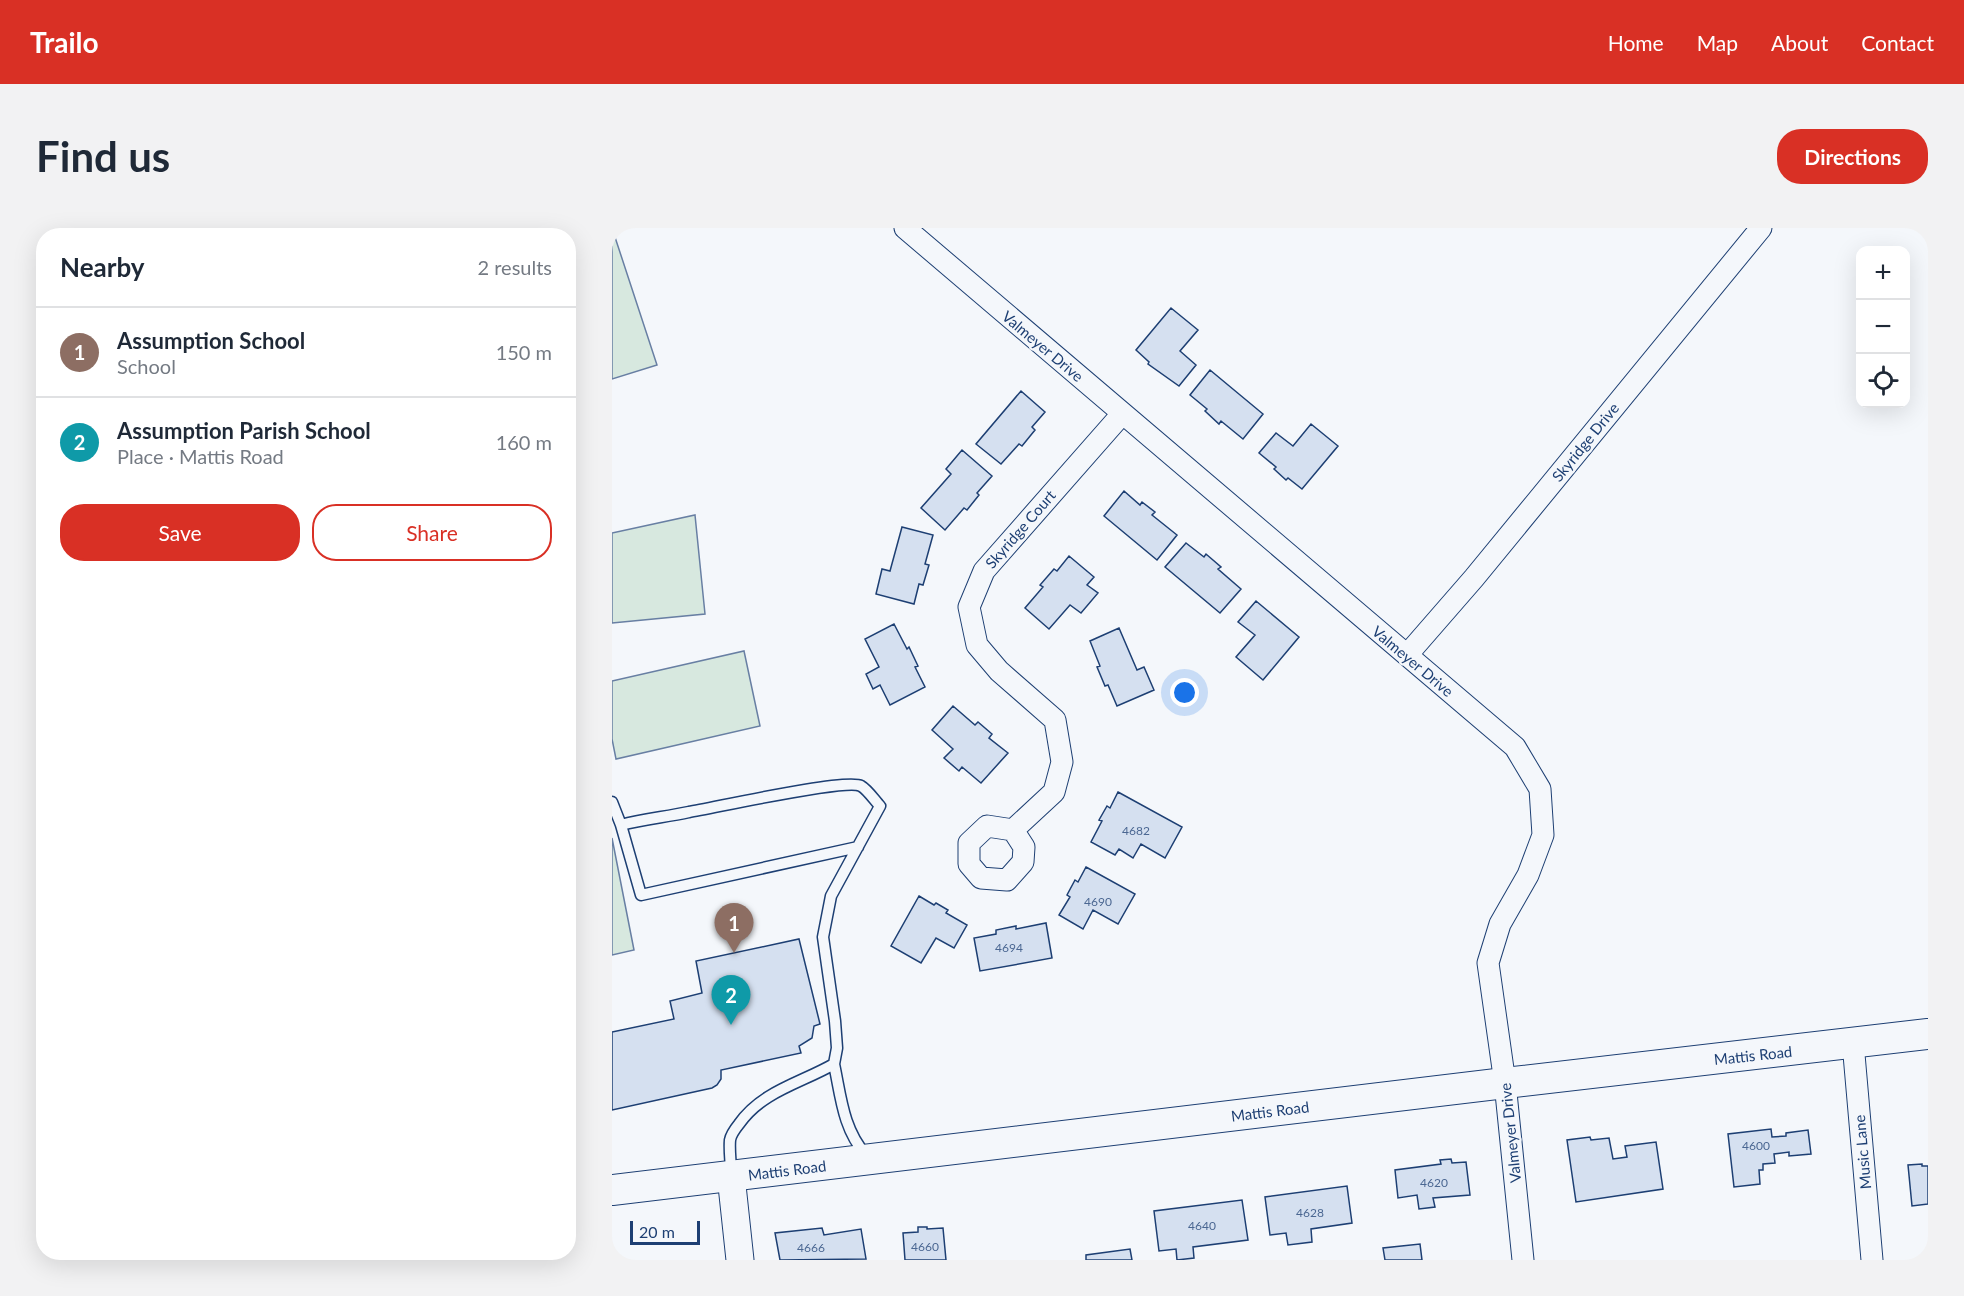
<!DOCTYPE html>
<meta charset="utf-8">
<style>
:root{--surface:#fff;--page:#f2f2f3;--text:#1f2937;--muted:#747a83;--line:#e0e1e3;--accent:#d93025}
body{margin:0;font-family:Lato,sans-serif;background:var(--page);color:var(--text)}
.controls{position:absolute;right:18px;top:18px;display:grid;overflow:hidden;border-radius:12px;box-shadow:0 6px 24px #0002}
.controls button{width:54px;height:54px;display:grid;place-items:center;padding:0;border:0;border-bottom:2px solid var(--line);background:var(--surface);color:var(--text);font:30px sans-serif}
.scale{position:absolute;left:18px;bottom:15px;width:70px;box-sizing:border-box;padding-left:6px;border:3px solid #1d3f73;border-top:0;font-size:16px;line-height:21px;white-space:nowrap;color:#1d3f73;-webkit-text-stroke:4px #f4f7fb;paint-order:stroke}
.you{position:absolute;left:573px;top:465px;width:21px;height:21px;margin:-15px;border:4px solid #fff;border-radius:50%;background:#1a73e8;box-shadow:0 0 0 9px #1a73e833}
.badge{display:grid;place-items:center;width:39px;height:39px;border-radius:50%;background:var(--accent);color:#fff;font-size:20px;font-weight:700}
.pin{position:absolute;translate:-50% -50px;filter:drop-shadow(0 2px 3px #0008)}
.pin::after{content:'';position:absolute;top:32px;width:21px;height:18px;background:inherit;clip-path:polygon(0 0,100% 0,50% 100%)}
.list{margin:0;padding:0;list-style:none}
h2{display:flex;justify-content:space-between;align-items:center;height:78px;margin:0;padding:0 24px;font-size:26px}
h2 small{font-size:20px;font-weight:400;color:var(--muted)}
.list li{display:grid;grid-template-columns:39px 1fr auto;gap:18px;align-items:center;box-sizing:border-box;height:90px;padding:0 24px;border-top:2px solid var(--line)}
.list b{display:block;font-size:22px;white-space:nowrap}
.list p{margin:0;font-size:20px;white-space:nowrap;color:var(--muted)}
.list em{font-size:20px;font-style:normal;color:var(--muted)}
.actions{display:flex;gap:12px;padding:18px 24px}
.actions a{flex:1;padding:14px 0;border:2px solid var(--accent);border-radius:24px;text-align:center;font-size:21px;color:var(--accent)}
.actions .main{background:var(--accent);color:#fff}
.icon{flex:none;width:33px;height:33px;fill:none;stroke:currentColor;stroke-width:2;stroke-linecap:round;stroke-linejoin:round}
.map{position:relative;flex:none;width:1316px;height:1032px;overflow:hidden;border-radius:24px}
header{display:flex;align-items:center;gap:36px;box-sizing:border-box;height:84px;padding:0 30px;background:var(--accent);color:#fff}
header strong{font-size:28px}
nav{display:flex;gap:33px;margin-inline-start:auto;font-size:21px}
.intro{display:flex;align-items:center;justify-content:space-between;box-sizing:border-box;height:144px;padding:0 36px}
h1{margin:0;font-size:42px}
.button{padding:15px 27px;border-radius:24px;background:var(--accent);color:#fff;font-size:21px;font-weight:700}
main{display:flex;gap:36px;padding:0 36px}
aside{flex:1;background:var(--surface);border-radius:24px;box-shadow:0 6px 24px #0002}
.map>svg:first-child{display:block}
</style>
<header>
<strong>Trailo</strong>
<nav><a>Home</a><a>Map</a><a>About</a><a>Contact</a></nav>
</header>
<div class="intro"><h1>Find us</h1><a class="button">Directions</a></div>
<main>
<aside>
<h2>Nearby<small>2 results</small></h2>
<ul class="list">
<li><span class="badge" style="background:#8d6e63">1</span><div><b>Assumption School</b><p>School</p></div><em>150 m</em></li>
<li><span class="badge" style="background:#0f9aa8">2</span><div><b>Assumption Parish School</b><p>Place · Mattis Road</p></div><em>160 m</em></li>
</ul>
<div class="actions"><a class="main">Save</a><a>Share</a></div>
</aside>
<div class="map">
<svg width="1316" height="1032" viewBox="0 0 1316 1032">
<rect width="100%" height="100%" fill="#f4f7fb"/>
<!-- green -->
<path fill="#d7e8df" stroke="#687fa3" stroke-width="1.5" d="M0,0L45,137L0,151Z
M83,287L93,386L0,395V305Z
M132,423L148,498L4,531L0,511V453Z
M0,610L22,722L0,727Z"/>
<!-- building -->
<path fill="#d5e0f0" stroke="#1d3f73" stroke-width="1.5" d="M559,80L586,102L568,123L584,137L567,158L536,136L537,134L524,122Z
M598,142L651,186L631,211L609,193L607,196L593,183L595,181L578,167Z
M409,163L433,184L420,199L423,202L410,218L407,216L389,236L364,216Z
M699,196L726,218L690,261L676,250L674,252L662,241L664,239L647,225L664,205L681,218Z
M350,222L380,248L365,265L367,267L355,282L352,280L333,302L309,280L339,246L334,241Z
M512,263L528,277L530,274L543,284L540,287L565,307L545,332L492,288Z
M290,299L321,307L313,336L317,337L311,357L307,356L302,376L264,366L270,341L278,343Z
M574,315L592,329L594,326L609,339L606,341L629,361L608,385L553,339Z
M457,328L482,349L475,357L486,365L469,385L458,377L437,401L413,380L431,359L428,357L442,341L445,343Z
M644,373L687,409L651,452L624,429L643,407L626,394Z
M282,396L295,421L297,419L306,438L303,439L313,459L278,477L268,457L261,461L254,446L267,439L253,411Z
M507,400L525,442L532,439L542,462L505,478L496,457L493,458L485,439L488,438L478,413Z
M341,478L363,497L366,494L380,506L377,510L396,525L369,555L350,539L347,543L332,530L341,521L320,502Z
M506,564L570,599L553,630L529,616L521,630L507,621L503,627L479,614L490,593L487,592L495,578L498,580Z
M474,639L523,666L506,696L481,682L471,701L447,687L458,669L455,667L463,652L466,654Z
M307,668L322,677L324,675L336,682L334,685L355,697L342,720L324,710L309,735L279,718Z
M434,695L440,730L368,743L362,710L384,706V702L404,698V701Z
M187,711L208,796L202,798L200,810L187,818L189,825L109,842V851L105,857L100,860L0,882V804L62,791L58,773L90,765L84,733Z
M1159,901L1160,909L1174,908V905L1196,902L1199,926L1177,928V924L1162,926L1163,935L1151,936V942H1147L1148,956L1122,959L1116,906Z
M978,909L979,912L997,910L1001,931L1015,929L1013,918L1044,914L1051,961L964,974L955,912Z
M839,931L840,935L854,934L858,967L821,970L823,979L807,981L805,967L786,970L783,942L829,936L828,932Z
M1310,936V938H1316V976L1300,978L1296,937Z
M735,958L740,995L699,1001L700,1014L676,1017L674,1005L658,1007L653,969Z
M630,972L636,1012L581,1019L582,1030L565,1032L564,1021L547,1023L542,983Z
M306,999H315V1001L331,1000L334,1032H293L291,1005L306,1004Z
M210,1000L212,1007L249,1001L254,1031L168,1032L163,1005Z
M808,1016L810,1032H773L771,1020Z
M518,1021L520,1032H474V1027Z"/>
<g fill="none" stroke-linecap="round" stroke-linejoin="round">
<defs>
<path id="service" d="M0,574L9,597
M222,836C229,869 231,901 254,927
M119,945C119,934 117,923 118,912C119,906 123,901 127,896C150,863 189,855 222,836L225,820L223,793L211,709L219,668L268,578C263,573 256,562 249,558C234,550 102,580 77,584C54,589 32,591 9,597L29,667L246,619"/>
<path id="minor" d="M293,0L903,519L928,561L931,607L916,647L888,696L876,735L893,855L911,1032
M795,427L862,350L1149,0
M375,598L401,602L412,619L411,634L395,652L369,650L357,636V615Z
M401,602L442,564L450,534L443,492L387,443L365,417L357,379L372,343L510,186
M1241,815L1260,1032"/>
<path id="tertiary" d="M119,948L128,1032"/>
<path id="secondary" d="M0,962L893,855L1316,806"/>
</defs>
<!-- service casing -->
<use href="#service" stroke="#1d3f73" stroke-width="13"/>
<!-- minor casing -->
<use href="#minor" stroke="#1d3f73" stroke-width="23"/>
<!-- tertiary casing -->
<use href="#tertiary" stroke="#1d3f73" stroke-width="29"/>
<!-- secondary casing -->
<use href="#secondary" stroke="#1d3f73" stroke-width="32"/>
<!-- service -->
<use href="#service" stroke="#f4f7fb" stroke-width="10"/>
<!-- minor -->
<use href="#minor" stroke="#f4f7fb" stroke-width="21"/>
<!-- tertiary -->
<use href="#tertiary" stroke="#f4f7fb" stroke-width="27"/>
<!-- secondary -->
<use href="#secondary" stroke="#f4f7fb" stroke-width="30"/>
</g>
<g text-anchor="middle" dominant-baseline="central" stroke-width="4.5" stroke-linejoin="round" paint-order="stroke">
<!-- number labels -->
<g font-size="12" fill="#4b6792">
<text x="524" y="602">4682</text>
<text x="486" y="673">4690</text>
<text x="397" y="719">4694</text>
<text x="1144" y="917">4600</text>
<text x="822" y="954">4620</text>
<text x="698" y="984">4628</text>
<text x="590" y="997">4640</text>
<text x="313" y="1018">4660</text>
<text x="199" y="1019">4666</text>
</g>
<!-- street labels -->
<g font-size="15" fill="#1d3f73" stroke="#f4f7fb">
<text transform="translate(431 118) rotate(40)">Valmeyer Drive</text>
<text transform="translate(973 214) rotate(-51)">Skyridge Drive</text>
<text transform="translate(408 301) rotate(-49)">Skyridge Court</text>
<text transform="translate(801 433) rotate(40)">Valmeyer Drive</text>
<text transform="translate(1141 827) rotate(-6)">Mattis Road</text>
<text transform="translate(658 883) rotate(-7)">Mattis Road</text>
<text transform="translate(898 905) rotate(-96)">Valmeyer Drive</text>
<text transform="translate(1250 924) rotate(-95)">Music Lane</text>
<text transform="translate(175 942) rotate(-7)">Mattis Road</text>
</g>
</g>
</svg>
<div class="controls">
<button>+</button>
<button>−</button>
<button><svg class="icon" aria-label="locate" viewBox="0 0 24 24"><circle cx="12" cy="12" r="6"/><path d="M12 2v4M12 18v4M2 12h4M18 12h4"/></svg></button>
</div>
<div class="scale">20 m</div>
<div class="you"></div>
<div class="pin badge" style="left:122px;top:725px;background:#8d6e63">1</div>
<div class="pin badge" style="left:119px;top:797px;background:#0f9aa8">2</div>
</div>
</main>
